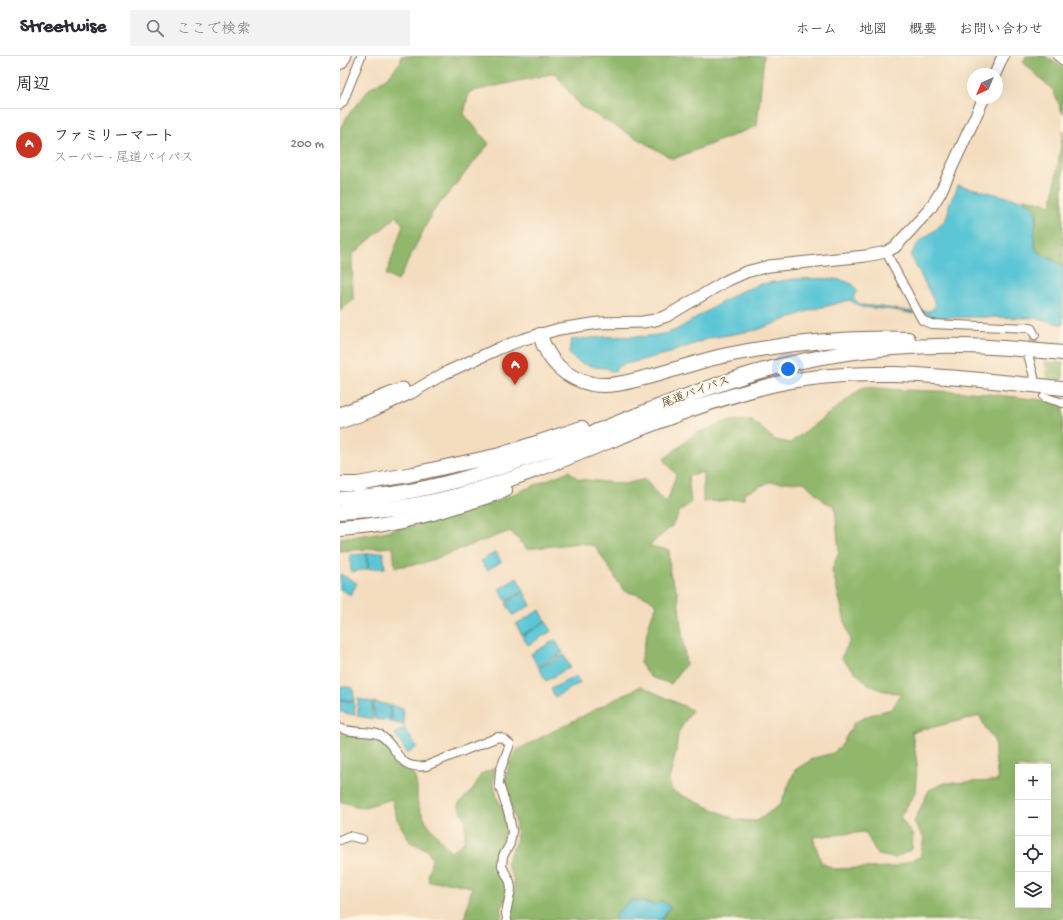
<!DOCTYPE html>
<html lang="ja">
<meta charset="utf-8">
<style>
:root{--surface:#fff;--page:#f2f2f3;--text:#2b2b33;--muted:#7c7c81;--line:#e1e1e2;--accent:#c8321e}
body{margin:0;font-family:"Gochi Hand","Klee One",sans-serif;background:var(--page);color:var(--text)}
.controls{position:absolute;right:12px;bottom:12px;display:grid;overflow:hidden;border-radius:0px;box-shadow:0 4px 16px #0002}
.controls button{width:36px;height:36px;display:grid;place-items:center;padding:0;border:0;border-bottom:1px solid var(--line);background:var(--surface);color:var(--text);font:20px sans-serif}
.compass{position:absolute;left:627px;top:12px;width:36px;height:36px;border-radius:50%;background:var(--surface);box-shadow:0 4px 16px #0002;rotate:224deg}
.you{position:absolute;left:448px;top:313px;width:14px;height:14px;margin:-10px;border:3px solid #fff;border-radius:50%;background:#1a73e8;box-shadow:0 0 0 6px #1a73e833}
.badge{display:grid;place-items:center;width:26px;height:26px;border-radius:50%;background:var(--accent);color:#fff;font-size:13px;font-weight:700}
.pin{position:absolute;translate:-50% -33px;filter:drop-shadow(0 1px 2px #0008)}
.pin::after{content:'';position:absolute;top:21px;width:14px;height:12px;background:inherit;clip-path:polygon(0 0,100% 0,50% 100%)}
.list{margin:0;padding:0;list-style:none}
h2{display:flex;justify-content:space-between;align-items:center;height:52px;margin:0;padding:0 16px;font-size:17px}
h2 small{font-size:13px;font-weight:400;color:var(--muted)}
.list li{display:grid;grid-template-columns:26px 1fr auto;gap:12px;align-items:center;box-sizing:border-box;height:72px;padding:0 16px;border-top:1px solid var(--line)}
.list b{display:block;font-size:15px;white-space:nowrap}
.list p{margin:0;font-size:13px;white-space:nowrap;color:var(--muted)}
.list em{font-size:13px;font-style:normal;color:var(--muted)}
.icon{flex:none;width:22px;height:22px;fill:none;stroke:currentColor;stroke-width:2;stroke-linecap:round;stroke-linejoin:round}
.map{position:relative;flex:none;width:723px;height:864px;overflow:hidden}
header{display:flex;align-items:center;gap:24px;box-sizing:border-box;height:56px;padding:0 20px;background:var(--surface);border-bottom:1px solid var(--line)}
header strong{font-size:19px}
nav{display:flex;gap:22px;margin-inline-start:auto;font-size:14px}
.search{width:280px;height:36px;background:var(--page);display:flex;align-items:center;gap:10px;box-sizing:border-box;padding:0 14px;border-radius:0px;color:var(--muted);font-size:15px}
main{display:flex}
aside{flex:1;background:var(--surface)}
.map>svg:first-child{display:block}
</style>
<header>
<strong>Streetwise</strong>
<div class="search"><svg class="icon" aria-label="search" viewBox="0 0 24 24"><circle cx="10" cy="10" r="6"/><path d="M15 15l6 6"/></svg>ここで検索</div>
<nav><a>ホーム</a><a>地図</a><a>概要</a><a>お問い合わせ</a></nav>
</header>
<main>
<aside>
<h2>周辺<small></small></h2>
<ul class="list">
<li><span class="badge">A</span><div><b>ファミリーマート</b><p>スーパー · 尾道バイパス</p></div><em>200 m</em></li>
</ul>
</aside>
<div class="map">
<svg width="723" height="864" viewBox="0 0 723 864">
<rect width="100%" height="100%" fill="#fcf5e5"/>
<filter id="ink" filterUnits="userSpaceOnUse"><feTurbulence type="fractalNoise" baseFrequency=".025" numOctaves="2"/><feDisplacementMap in="SourceGraphic" scale="8" xChannelSelector="R" yChannelSelector="G"/><feConvolveMatrix kernelMatrix="1 2 1 2 8 2 1 2 1" color-interpolation-filters="sRGB"/></filter>
<filter id="wash" filterUnits="userSpaceOnUse"><feTurbulence type="fractalNoise" baseFrequency=".012" numOctaves="4" result="noise"/><feDisplacementMap in="SourceGraphic" scale="16" xChannelSelector="R" yChannelSelector="G"/><feGaussianBlur stdDeviation="0.9" result="paint"/><feColorMatrix in="noise" values="0 0 0 0 0 0 0 0 0 0 0 0 0 0 0 0 0 1.4 0 .05"/><feComposite in="paint" operator="in"/></filter>
<g filter="url(#wash)">
<rect width="100%" height="100%" fill="#f4ddbf"/>
<!-- forest -->
<path fill="#90b76c" stroke="#667045" fill-rule="evenodd" d="M61,0H424L417,70L333,103L240,50L215,17L129,36L124,58L149,88L92,157L58,225L46,219L63,169L57,160L12,199L13,244L0,255V72L11,55L30,32L48,21L61,5Z
M686,0H705L723,12V58L713,34L683,6Z
M723,75V210L698,196C690,186 695,170 697,159L689,147L685,145L684,142L712,149Z
M705,306L723,307V323L708,322Z
M524,331L561,334L631,336L702,344L723,348V864H321L330,851L292,844L275,858L276,864H170V849L175,836L173,821L166,807L177,783L175,764L165,727L169,707L177,694L301,630L352,654L338,677L336,695L329,724L332,735L397,764L417,765L440,749L455,714L474,702L493,697L501,690L514,667L530,659L552,653L561,638L541,634L528,628L501,602L510,585L492,514L499,496L495,450L485,446L464,426H430L404,437V443L363,446V416L348,420L351,446L340,455L332,470L309,490L329,494L330,518L337,535L346,608L331,628L310,621L300,607L310,564L317,549L307,541L284,535L255,490L239,487L187,493L170,475L83,507L55,511L53,491L0,495V482C46,477 91,467 135,453C167,442 198,427 229,415L238,423L285,428L305,423L318,440L327,446L336,419L324,403L355,378L388,365L412,364L435,384L450,387ZM640,660L645,671L655,686V700L658,725L605,727L589,734L574,766L584,782L580,801L553,811L493,813L481,806L473,781L525,776L538,799L555,802L572,793L573,780L560,761L575,737L577,708L572,676ZM678,711H708V849H678Z
M0,678C10,681 25,678 33,681C45,685 49,700 58,708C62,712 69,714 73,718C79,728 76,738 78,748C82,764 100,784 111,796L124,786L126,765L118,748L133,734L141,718L155,712L153,725L157,742L165,757L166,774L155,800L157,816L169,829V838L161,852V864H124L132,831L107,826H89L88,820L92,803L88,794L70,786L57,763L52,743L21,752L0,745Z"/>
<!-- water -->
<path fill="#5bc6d6" stroke="#4b787a" d="M618,129L685,145C708,154 686,180 698,196L723,210V269L698,262L632,261L596,262L582,257L581,255H590L596,249L571,200C576,182 595,178 605,164C609,158 608,152 610,146C613,140 617,135 618,129Z
M454,223C470,223 498,220 512,228C515,230 516,233 517,236L513,242L521,249L542,251L573,256L574,258L554,254L521,251L510,244L468,255L417,274L370,282L329,297L278,310L276,314L270,315L267,312C254,312 238,308 229,298L231,284C241,283 252,282 262,281C287,279 311,284 336,274L397,237L420,228Z
M43,496L45,512L29,513L26,498Z
M156,496L161,506L147,514L141,505Z
M26,498L28,513L11,516L10,499Z
M0,518L17,527L11,539L0,533Z
M177,522L184,535L166,545L159,533Z
M184,536L191,549L173,559L166,547Z
M200,554L206,565L182,579L176,568Z
M206,566L212,575L188,589L182,580Z
M215,584L223,597L198,611L191,598Z
M224,599L230,611L206,625L199,612Z
M236,620L240,627L215,641L211,633Z
M0,630L13,632L14,645L0,643Z
M18,643L32,646L33,663L18,660Z
M0,644L14,646L15,659L0,656Z
M33,646L63,652L64,669L52,666L50,651V665L35,663Z
M64,672L77,691L67,698L55,678Z
M292,844L314,849L322,845L330,851L321,864H276L275,858Z"/>
</g>
<g filter="url(#ink)">
<g fill="none" stroke-linecap="round" stroke-linejoin="round">
<!-- street-tunnel -->
<path stroke="#cfb99f" stroke-width="8" stroke-dasharray="8 4" stroke-linecap="butt" d="M690,298L695,279"/>
<defs>
<path id="street" d="M717,0L723,5
M0,49L3,46L21,0
M546,196L582,264L591,268L691,272L695,279
M689,302L694,321
M704,341L723,347
M0,672C11,678 31,674 40,679C60,692 56,714 86,710L158,681L164,683L170,688L160,715L159,728L169,759L172,775L170,788L163,800L162,810L170,826L171,833L166,857L167,864
M0,784L9,780L22,783"/>
<path id="secondary" d="M655,18L663,0
M0,357L63,332
M0,367L30,356L71,337L105,317L160,292L181,284L219,273L259,267L303,266L315,264L327,260L386,225L406,216L429,210L526,200L546,196L555,191L577,167L590,153L600,137L644,42"/>
<path id="highway" d="M0,6L4,0
M200,279C208,305 224,322 252,328C268,331 284,327 300,323C329,316 358,305 387,299C447,287 508,281 568,283
M0,428H18L73,418L160,399L242,372
M0,443C144,438 269,362 404,320C466,301 531,291 596,290C638,289 681,293 723,297
M0,457C45,455 90,448 133,435C236,405 331,352 436,328C531,307 628,324 723,332
M0,473C57,470 112,453 165,434"/>
</defs>
<!-- street casing -->
<use href="#street" stroke="#7c6956" stroke-width="10"/>
<!-- secondary casing -->
<use href="#secondary" stroke="#7c6956" stroke-width="13"/>
<!-- highway casing -->
<use href="#highway" stroke="#7c6956" stroke-width="16"/>
<!-- street -->
<use href="#street" stroke="#fff" stroke-width="8"/>
<!-- secondary -->
<use href="#secondary" stroke="#fff" stroke-width="11"/>
<!-- highway -->
<use href="#highway" stroke="#fff" stroke-width="14"/>
</g>
</g>
<g text-anchor="middle" dominant-baseline="central" stroke-width="4" stroke-linejoin="round" paint-order="stroke">
<!-- street labels -->
<g font-size="12" fill="#3b2a1e" stroke="#fcf5e5">
<text transform="translate(356 337) rotate(-20)">尾道バイパス</text>
</g>
</g>
</svg>
<div class="controls">
<button>+</button>
<button>−</button>
<button><svg class="icon" aria-label="locate" viewBox="0 0 24 24"><circle cx="12" cy="12" r="6"/><path d="M12 2v4M12 18v4M2 12h4M18 12h4"/></svg></button>
<button><svg class="icon" aria-label="layers" viewBox="0 0 24 24"><path d="M12 4l9 5-9 5-9-5zM3 14l9 5 9-5"/></svg></button>
</div>
<svg class="compass" viewBox="-18 -18 36 36"><path d="M0-13l5 13h-10z" fill="#e53935"/><path d="M0 13l5-13h-10z" fill="#7c7c81"/></svg>
<div class="you"></div>
<div class="pin badge" style="left:175px;top:329px">A</div>
</div>
</main>
